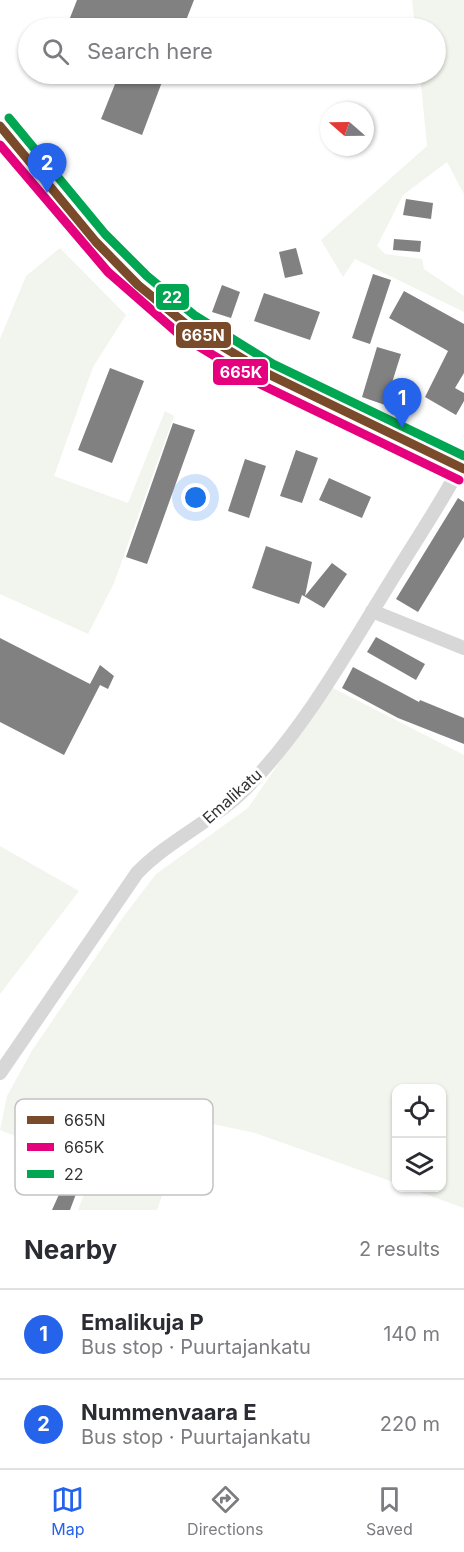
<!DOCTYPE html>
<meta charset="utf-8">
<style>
:root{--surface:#fff;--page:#f2f2f3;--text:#2b2b33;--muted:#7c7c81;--line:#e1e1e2;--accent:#2563eb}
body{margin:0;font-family:Inter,sans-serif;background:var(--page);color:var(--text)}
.controls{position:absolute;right:18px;bottom:18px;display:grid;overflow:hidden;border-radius:12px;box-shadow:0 2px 4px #0004}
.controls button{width:54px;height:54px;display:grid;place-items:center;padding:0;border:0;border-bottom:2px solid var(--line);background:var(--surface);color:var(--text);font:30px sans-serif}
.compass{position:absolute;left:320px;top:102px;width:54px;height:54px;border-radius:50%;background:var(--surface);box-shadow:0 2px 4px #0004;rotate:290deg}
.you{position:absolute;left:196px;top:498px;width:21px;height:21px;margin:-15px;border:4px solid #fff;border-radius:50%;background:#1a73e8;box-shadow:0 0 0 9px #1a73e833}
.badge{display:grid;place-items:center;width:39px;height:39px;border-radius:50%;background:var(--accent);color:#fff;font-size:20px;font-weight:700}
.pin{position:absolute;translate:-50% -50px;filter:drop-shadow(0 2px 3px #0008)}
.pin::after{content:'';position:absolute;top:32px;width:21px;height:18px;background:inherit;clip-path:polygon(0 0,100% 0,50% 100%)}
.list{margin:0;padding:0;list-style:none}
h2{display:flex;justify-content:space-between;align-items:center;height:78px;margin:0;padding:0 24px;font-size:26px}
h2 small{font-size:20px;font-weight:400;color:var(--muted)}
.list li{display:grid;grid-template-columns:39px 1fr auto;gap:18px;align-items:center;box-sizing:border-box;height:90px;padding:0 24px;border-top:2px solid var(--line)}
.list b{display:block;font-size:22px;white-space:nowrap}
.list p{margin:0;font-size:20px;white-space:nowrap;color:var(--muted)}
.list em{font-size:20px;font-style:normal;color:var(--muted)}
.icon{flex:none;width:33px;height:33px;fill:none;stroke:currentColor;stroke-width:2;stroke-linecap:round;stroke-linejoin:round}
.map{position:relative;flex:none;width:464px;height:1210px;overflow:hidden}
.search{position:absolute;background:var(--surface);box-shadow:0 2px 4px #0004;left:18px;right:18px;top:18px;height:66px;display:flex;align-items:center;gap:15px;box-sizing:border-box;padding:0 21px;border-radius:33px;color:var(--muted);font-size:22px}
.sheet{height:258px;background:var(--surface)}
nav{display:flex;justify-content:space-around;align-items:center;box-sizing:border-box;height:84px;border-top:2px solid var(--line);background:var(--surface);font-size:16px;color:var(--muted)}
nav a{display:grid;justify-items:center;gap:3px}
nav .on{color:var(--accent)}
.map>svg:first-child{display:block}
</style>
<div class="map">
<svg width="464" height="1210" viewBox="0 0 464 1210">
<rect width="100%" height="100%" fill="#fff"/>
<!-- green -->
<path fill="#f1f5ed" d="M412,0H464V194L447,162L403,195L377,246L385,254L422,259L424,269L464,296V312L355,259L343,277L321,240L427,146L420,74H436V28H415Z
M60,248L126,315L93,367L54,476L128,503L165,411L174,416L114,583L88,634L0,594V339L26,276Z
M331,687L464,755V1208L408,1188H442V1088H396V1183L255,1133L189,1119L157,1210H78L94,1167L0,1130L7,1096L33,1049L124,916L156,874L248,808Z
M0,846L79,891L0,994Z"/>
<!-- building -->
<path fill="#818181" d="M77,0H194L183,28H66Z
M119,74H165L142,135L101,119Z
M406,199L433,203L431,219L403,215Z
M394,239L421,241L420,252L393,250Z
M296,248L303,274L285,278L279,252Z
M373,274L391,280L370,344L352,338Z
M222,285L240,292L231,318L212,312Z
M404,291L464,324V373L455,388L464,393V401L456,415L425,397L448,351L389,318Z
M264,293L320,312L310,340L254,321Z
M377,347L401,354L385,405L362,397Z
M110,368L144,381L112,463L78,450Z
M173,423L195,430L147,564L126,557Z
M296,450L318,458L302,503L280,496Z
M245,459L266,466L249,518L228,511Z
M329,478L371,497L362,518L319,500Z
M458,498L464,502V537L418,612L396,599Z
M266,546L312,562L305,596L332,563L347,574L324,608L302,595L299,604L252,588Z
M376,637L425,664L416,680L367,652Z
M0,638L90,684L100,665L114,676L108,689L100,685L64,755L0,722Z
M353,667L419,702L420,700L464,718V744L398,718L342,688Z
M65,1181L79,1186L70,1210H52Z"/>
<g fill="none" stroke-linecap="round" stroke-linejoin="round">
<!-- minor -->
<path stroke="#d7d7d7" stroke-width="14" d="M0,126C51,188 99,254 161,305C230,362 302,392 383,428C410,441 437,456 464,469
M372,611L464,648
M0,1073L137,873C171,838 218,819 251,783C304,728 346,654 386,589C412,546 441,504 464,460"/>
<defs>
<path id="bus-1" d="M0,126L96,242L138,285L187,325L268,374L464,469"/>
<path id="bus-2" d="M0,145L108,272L180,335L262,385L459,480"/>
<path id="bus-3" d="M9,118L105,234L147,276L194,315L273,364L464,456"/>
</defs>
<!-- bus-1 casing -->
<use href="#bus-1" stroke="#fff" stroke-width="14"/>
<!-- bus-2 casing -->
<use href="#bus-2" stroke="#fff" stroke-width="14"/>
<!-- bus-3 casing -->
<use href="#bus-3" stroke="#fff" stroke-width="14"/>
<!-- bus-1 -->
<use href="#bus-1" stroke="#7a4b2a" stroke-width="9"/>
<!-- bus-2 -->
<use href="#bus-2" stroke="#e5007d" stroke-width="9"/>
<!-- bus-3 -->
<use href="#bus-3" stroke="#00a651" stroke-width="9"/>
</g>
<g text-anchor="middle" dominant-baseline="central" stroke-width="6" stroke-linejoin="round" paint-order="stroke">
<!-- street labels -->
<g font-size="16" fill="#333" stroke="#fff">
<text transform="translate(232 796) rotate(-42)">Emalikatu</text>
</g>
</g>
<!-- legend -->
<rect x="15" y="1099" width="198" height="96" rx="9" fill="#fff" stroke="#c2c2c2" stroke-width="1.5"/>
<rect x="27" y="1116" width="27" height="8" fill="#7a4b2a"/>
<rect x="27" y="1143" width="27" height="8" fill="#e5007d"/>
<rect x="27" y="1170" width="27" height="8" fill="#00a651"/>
<g font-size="16" fill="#333">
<text x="64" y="1126">665N</text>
<text x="64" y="1153">665K</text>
<text x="64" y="1180">22</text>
</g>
<g stroke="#fff" stroke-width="2">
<rect x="155" y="283" width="35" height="28" rx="6" fill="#00a651"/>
<rect x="175" y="321" width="57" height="28" rx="6" fill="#7a4b2a"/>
<rect x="212" y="358" width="57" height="28" rx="6" fill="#e5007d"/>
</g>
<g font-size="16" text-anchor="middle" font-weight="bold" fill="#fff">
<text x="172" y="303">22</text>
<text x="203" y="341">665N</text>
<text x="241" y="378">665K</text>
</g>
</svg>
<div class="controls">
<button><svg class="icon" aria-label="locate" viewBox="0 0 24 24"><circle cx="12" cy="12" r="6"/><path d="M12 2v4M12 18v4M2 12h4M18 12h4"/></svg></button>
<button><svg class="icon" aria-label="layers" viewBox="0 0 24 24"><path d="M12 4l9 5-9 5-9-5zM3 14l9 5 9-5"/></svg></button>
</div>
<svg class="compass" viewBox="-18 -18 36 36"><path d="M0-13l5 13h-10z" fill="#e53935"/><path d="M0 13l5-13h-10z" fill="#7c7c81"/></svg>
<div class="you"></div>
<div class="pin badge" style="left:402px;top:428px">1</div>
<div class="pin badge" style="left:47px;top:193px">2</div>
<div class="search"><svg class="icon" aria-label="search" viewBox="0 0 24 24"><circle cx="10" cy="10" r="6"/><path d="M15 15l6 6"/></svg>Search here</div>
</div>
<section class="sheet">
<h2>Nearby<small>2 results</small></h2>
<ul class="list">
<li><span class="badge">1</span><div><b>Emalikuja P</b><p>Bus stop · Puurtajankatu</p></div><em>140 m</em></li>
<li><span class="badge">2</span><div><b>Nummenvaara E</b><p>Bus stop · Puurtajankatu</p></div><em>220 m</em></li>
</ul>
</section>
<nav>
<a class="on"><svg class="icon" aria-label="map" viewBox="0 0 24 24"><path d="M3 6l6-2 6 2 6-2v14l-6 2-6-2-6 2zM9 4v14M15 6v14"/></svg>Map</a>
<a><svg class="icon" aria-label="directions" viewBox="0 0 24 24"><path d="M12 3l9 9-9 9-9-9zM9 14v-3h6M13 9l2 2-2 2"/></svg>Directions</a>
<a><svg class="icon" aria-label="saved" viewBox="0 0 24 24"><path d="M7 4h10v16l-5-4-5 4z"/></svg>Saved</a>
</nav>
